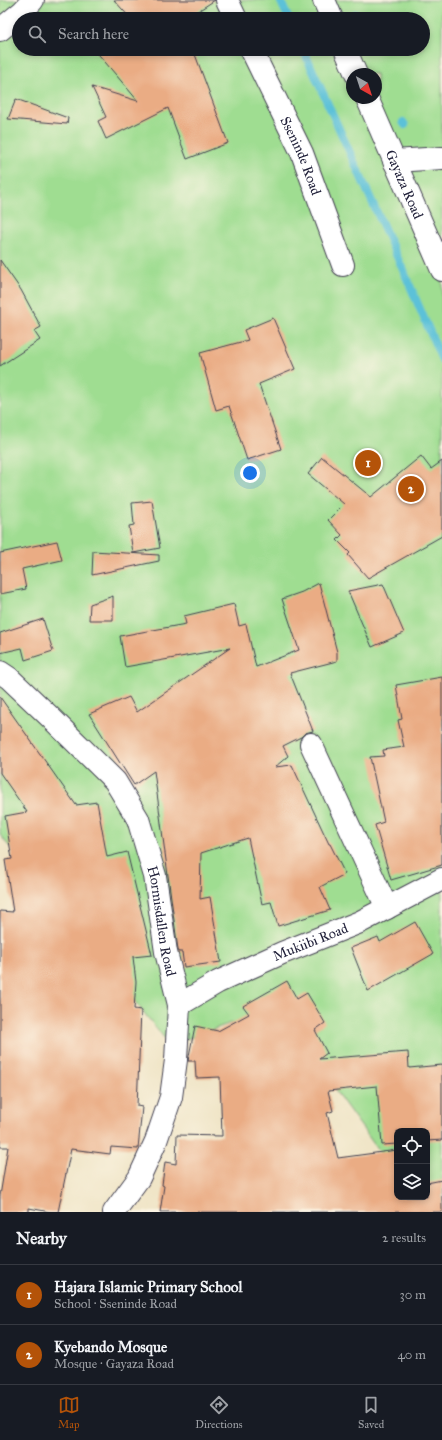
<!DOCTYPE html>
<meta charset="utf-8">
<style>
:root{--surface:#171b24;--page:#242831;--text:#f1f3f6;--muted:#9ea1a6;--line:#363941;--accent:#b45309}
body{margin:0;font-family:"IM FELL Great Primer",serif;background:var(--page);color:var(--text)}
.controls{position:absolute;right:12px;bottom:12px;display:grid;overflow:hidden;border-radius:8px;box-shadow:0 2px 6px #0003}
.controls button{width:36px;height:36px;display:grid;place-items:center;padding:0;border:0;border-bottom:1px solid var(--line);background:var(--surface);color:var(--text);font:20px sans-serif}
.compass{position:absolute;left:346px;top:68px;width:36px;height:36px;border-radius:50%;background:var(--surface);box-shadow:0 2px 6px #0003;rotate:141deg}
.you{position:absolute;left:250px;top:473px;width:14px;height:14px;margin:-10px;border:3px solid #fff;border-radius:50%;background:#1a73e8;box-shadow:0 0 0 6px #1a73e833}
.badge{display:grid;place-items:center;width:26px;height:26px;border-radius:50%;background:var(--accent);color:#fff;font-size:13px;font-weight:700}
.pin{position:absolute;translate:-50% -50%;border:2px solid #fff;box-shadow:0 1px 4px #0006}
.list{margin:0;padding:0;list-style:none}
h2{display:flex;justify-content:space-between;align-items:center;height:52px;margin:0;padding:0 16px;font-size:17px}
h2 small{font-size:13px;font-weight:400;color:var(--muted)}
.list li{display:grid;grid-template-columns:26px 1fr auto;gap:12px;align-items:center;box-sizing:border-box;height:60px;padding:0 16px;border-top:1px solid var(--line)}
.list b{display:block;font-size:15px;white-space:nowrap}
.list p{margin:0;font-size:13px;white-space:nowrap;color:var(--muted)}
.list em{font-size:13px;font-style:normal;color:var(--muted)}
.icon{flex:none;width:22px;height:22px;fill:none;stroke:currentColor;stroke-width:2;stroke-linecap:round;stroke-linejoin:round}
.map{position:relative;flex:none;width:442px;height:1212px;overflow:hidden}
.search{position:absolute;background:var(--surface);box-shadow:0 2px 6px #0003;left:12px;right:12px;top:12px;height:44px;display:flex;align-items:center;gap:10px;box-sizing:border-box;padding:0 14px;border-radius:22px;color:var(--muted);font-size:15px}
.sheet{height:172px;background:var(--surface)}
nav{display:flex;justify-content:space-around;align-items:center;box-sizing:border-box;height:56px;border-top:1px solid var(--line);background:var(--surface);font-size:11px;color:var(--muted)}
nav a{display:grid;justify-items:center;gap:2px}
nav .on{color:var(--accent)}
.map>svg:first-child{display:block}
</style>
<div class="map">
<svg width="442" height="1212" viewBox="0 0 442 1212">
<rect width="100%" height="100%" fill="#fcf5e5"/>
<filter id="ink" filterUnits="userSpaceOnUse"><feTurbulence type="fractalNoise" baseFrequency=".025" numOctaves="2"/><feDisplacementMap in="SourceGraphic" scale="8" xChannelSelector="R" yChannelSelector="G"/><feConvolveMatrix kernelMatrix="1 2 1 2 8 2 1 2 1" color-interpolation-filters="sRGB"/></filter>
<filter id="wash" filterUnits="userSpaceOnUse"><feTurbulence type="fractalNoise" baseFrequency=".012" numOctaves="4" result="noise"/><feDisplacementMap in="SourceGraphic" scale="16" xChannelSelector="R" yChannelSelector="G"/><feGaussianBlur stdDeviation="0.9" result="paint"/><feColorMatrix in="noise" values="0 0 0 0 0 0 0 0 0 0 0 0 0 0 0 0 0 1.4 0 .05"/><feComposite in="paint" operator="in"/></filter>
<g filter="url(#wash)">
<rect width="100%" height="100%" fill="#f0e5c7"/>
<!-- green -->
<path fill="#9fdd91" stroke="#608066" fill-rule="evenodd" d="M0,0H442V1212L427,1197V1131H397V1176L313,1060L231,1023L170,1045L0,835ZM19,19H423V49H19ZM352,74H376V98H352Z"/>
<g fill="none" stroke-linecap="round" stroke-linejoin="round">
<!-- stream -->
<path stroke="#5bc1d8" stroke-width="8" d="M280,0L289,19
M355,14L356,17
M303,49L408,281L442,360
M403,122L405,125"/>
</g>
<g id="blocks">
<!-- building -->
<path fill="#eaac84" d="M114,0H215L195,13L199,19H131Z
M94,49H193L228,143L187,159L168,108L106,139L98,121L106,117L92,87L138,101Z
M16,99L68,118L67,124L8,119Z
M0,260L21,290L41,327L34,331L40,340L0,366Z
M273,318L295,369L259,384L281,449L247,460L229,406L216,410L200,353L248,340L244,330Z
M421,456L431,469L442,461V536L368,578L348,555L350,553L337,540L342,535L328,520L344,504L308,474L322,457L371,497Z
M152,501L160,548L133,553L129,526L134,525L132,503Z
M57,541L62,560L22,569L26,589L0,594V553Z
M93,551L159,555V561L92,575Z
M319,583L337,652V661L290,673L313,731L305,733L301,737L283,746L288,756L275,767L292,765L329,844H330L345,874L320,887L330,910L278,926L271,902L262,904L248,838L201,853L200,899L210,897L221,962L184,967L182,952H179L178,950L154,771L134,785L89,714L129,697L137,712L230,648L125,667L120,636L186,624L184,616L234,604L239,626L246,624L256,667L299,650L282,599L302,592Z
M383,584L404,633L372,647L348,591Z
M113,596V620H89L90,604Z
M43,619L53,651L25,660L22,648L0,653V633Z
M442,677V865L391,880L375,825L384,822L370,757L384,756L383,750L404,747L398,720L402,719L396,685Z
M0,697L76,805L97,802L107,857L127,852L152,955L133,957L136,982L134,1009L141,1010L137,1106L142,1107L138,1149L111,1147L110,1154L71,1149L58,1212H50L29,1208V1212H0V1196L8,1147H0V911L13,912L5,860L12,859L5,816L27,812L0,773Z
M415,922L433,954L368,991L351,948L378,937L380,942Z
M287,981L297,999L307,993L325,1023L315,1030L327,1053L319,1059L408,1052L409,1068L442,1065V1140L427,1141V1131H397V1144L382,1145L377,1086L328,1091L333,1111L327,1113L338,1158L397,1150V1197H427V1183L442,1180V1212H160L164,1186L162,1185L165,1162L176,1164L177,1135L222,1136L220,1077L196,1078L195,1061H188L195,1026L218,1031L249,1014L243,1006Z"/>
</g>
</g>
<g filter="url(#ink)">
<use href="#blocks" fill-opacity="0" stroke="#413f50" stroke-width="1"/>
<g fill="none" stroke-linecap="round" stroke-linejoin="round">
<defs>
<g id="street">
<path d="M227,0L236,19"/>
<path id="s1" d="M251,49L302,153L343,265"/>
<path d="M394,161L442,158"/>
<path id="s2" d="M0,672L9,678L49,716L115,781L138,819L155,876L166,952L179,1005L176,1060L171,1097L156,1141L139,1178L114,1212"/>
<path d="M311,744L387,908"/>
<path id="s3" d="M179,1005L218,982L282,953L360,922L442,879"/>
</g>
<path id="secondary" d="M0,30L23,11L33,0"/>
<g id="primary">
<path d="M324,0L332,19"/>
<path d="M345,49L356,74"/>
<path id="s4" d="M367,98L442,270"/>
</g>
</defs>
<!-- street casing -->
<use href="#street" stroke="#413f50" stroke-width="24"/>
<!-- secondary casing -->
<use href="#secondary" stroke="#413f50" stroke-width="24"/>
<!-- primary casing -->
<use href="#primary" stroke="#413f50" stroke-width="24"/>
<!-- street -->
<use href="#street" stroke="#fff" stroke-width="22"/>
<!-- secondary -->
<use href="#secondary" stroke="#fff" stroke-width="22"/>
<!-- primary -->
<use href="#primary" stroke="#fff" stroke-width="22"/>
</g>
</g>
<g text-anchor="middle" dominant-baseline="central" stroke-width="3.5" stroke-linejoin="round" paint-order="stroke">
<!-- street labels -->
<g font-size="14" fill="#22223b" stroke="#fcf5e5">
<text stroke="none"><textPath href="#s1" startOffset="118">Sseninde Road</textPath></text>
<text stroke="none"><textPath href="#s4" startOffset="94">Gayaza Road</textPath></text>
<text stroke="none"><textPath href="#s2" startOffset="308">Hormisdallen Road</textPath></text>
<text stroke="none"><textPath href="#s3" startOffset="146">Mukiibi Road</textPath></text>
</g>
</g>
</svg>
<div class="controls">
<button><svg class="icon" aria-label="locate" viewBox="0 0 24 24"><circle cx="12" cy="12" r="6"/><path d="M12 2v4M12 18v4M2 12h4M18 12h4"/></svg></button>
<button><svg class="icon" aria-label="layers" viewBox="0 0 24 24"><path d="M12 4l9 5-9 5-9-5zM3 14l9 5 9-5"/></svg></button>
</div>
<svg class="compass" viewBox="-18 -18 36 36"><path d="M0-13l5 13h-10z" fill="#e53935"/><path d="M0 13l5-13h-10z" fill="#9ea1a6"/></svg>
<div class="you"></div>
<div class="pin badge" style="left:368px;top:463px">1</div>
<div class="pin badge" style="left:411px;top:489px">2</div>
<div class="search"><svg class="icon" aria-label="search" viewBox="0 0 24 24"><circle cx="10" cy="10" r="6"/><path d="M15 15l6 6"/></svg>Search here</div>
</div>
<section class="sheet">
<h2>Nearby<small>2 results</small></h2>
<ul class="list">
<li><span class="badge">1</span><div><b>Hajara Islamic Primary School</b><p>School · Sseninde Road</p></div><em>30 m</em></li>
<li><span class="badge">2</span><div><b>Kyebando Mosque</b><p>Mosque · Gayaza Road</p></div><em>40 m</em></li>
</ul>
</section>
<nav>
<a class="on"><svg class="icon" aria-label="map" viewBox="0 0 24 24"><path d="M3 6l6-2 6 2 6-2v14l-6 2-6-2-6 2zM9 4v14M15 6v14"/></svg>Map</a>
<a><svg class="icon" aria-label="directions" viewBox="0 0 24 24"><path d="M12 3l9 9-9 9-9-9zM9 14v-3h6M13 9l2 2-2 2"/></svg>Directions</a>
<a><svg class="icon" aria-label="saved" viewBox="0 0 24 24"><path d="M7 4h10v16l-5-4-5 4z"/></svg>Saved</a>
</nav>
